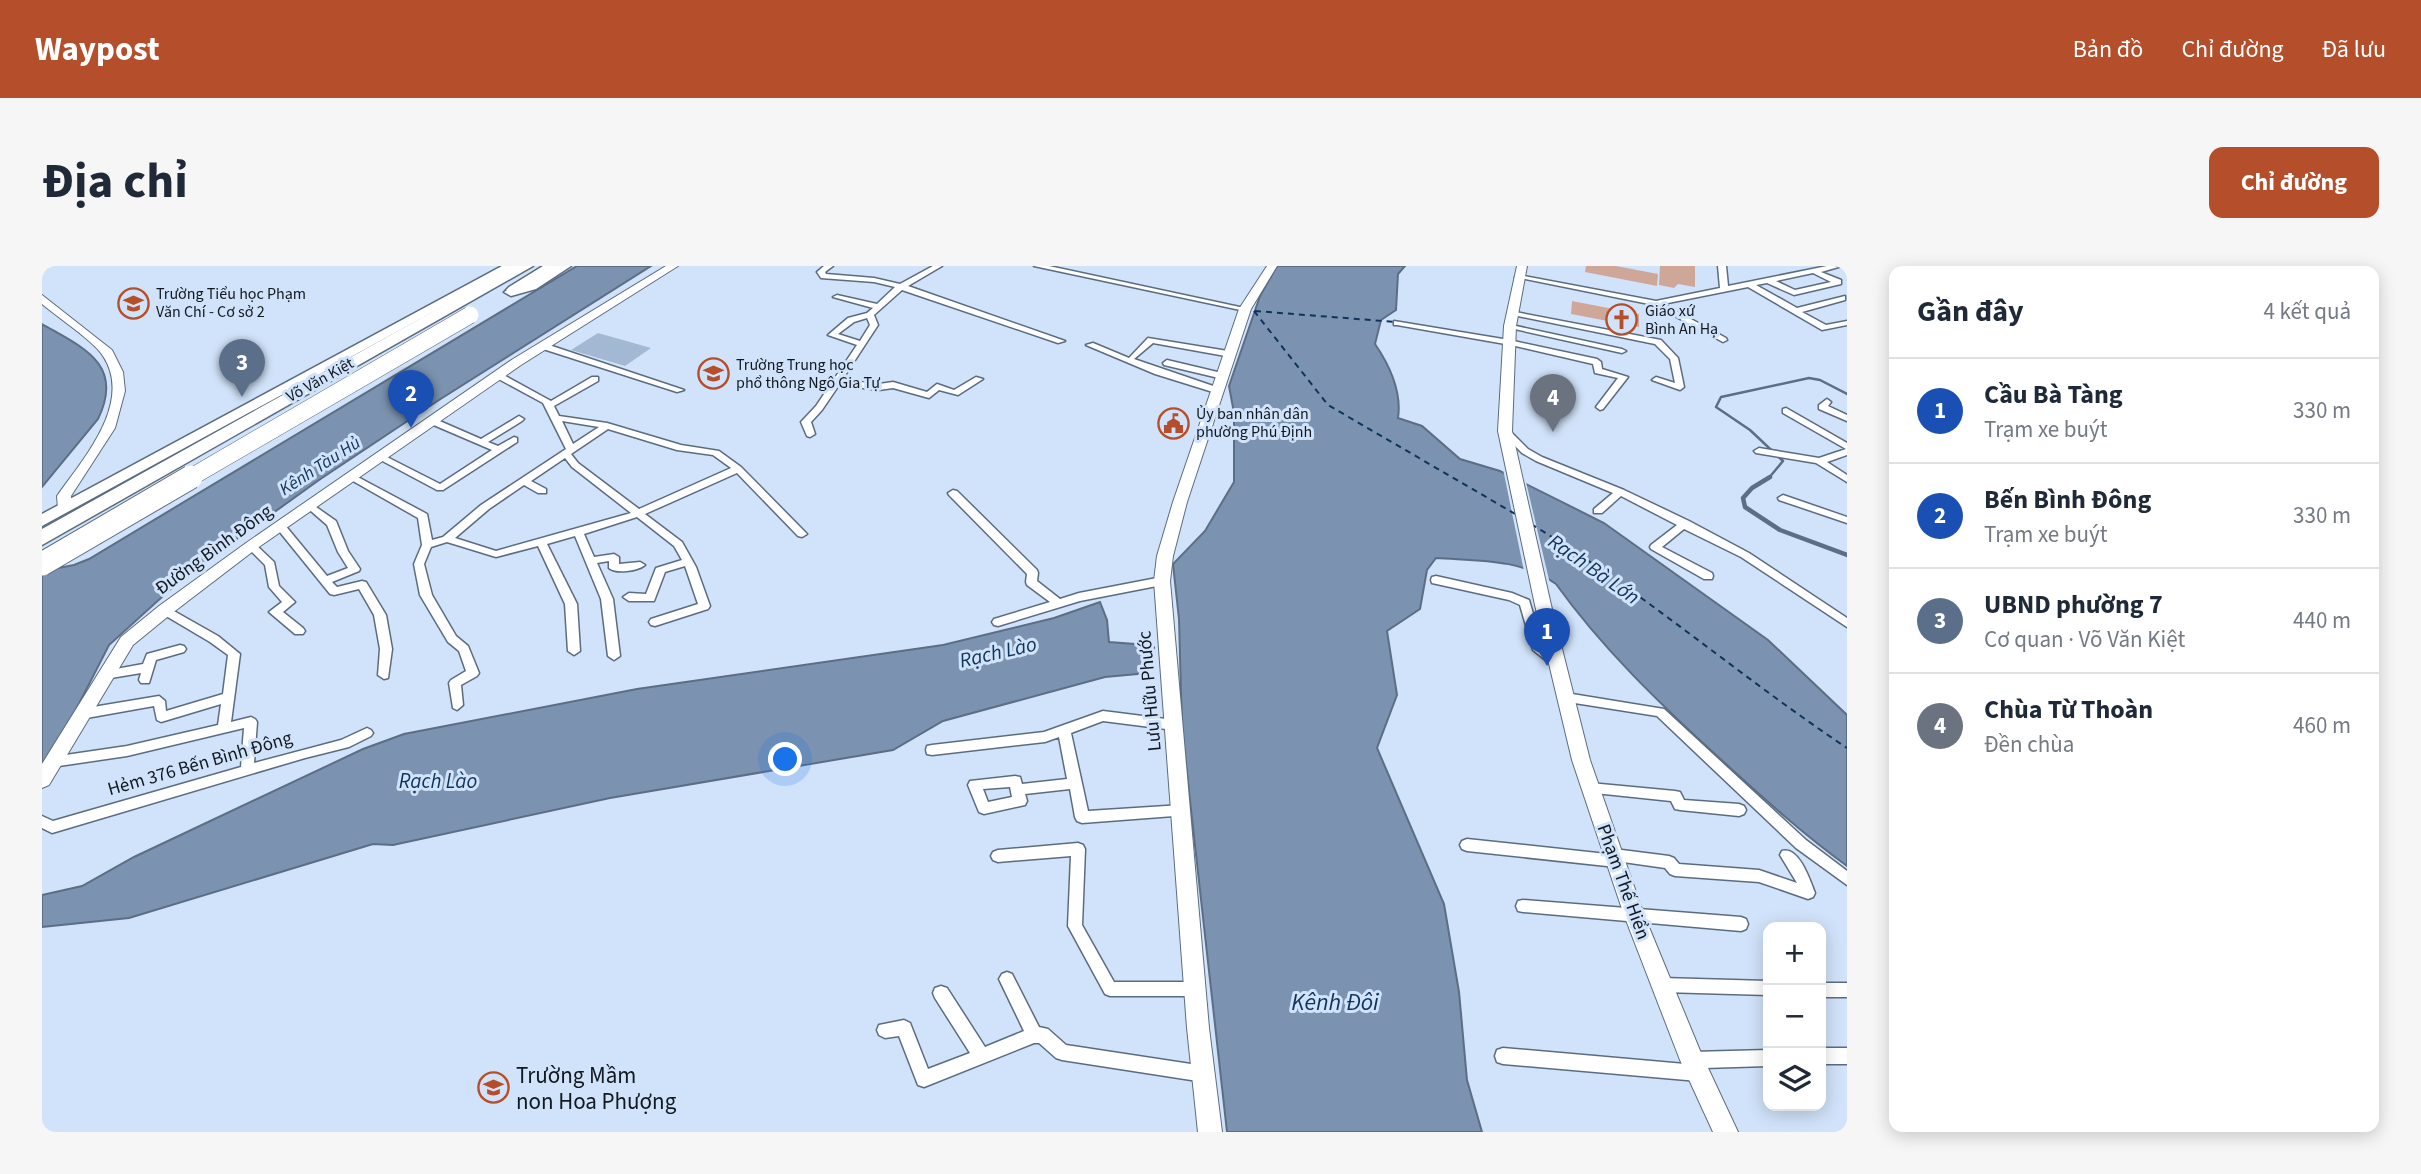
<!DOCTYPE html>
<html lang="vi">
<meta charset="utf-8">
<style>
:root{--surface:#fff;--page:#f6f6f7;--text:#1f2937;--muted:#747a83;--line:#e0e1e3;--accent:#b54e2a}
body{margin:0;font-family:"Source Sans 3",sans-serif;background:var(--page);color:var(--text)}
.controls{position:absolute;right:21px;bottom:21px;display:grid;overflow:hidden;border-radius:14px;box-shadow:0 4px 18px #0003}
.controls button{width:63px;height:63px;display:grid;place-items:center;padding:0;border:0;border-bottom:2px solid var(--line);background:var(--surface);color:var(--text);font:35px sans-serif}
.you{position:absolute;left:744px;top:494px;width:24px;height:24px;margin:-18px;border:5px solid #fff;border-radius:50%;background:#1a73e8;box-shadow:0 0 0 10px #1a73e833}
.badge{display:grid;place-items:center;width:46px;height:46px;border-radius:50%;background:var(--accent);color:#fff;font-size:23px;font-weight:700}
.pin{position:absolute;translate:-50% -58px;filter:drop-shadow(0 2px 4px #0008)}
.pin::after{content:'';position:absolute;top:37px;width:24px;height:21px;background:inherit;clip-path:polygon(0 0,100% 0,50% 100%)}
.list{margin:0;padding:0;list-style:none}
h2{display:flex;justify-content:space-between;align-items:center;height:91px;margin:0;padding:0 28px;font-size:30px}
h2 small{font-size:23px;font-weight:400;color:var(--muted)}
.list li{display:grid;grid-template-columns:46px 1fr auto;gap:21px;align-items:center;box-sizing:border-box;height:105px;padding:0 28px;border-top:2px solid var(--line)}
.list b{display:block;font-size:26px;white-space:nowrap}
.list p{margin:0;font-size:23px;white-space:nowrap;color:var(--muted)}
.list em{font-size:23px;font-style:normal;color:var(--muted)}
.icon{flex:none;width:38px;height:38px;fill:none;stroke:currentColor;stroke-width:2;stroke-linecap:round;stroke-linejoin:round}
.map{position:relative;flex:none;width:1805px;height:866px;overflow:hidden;border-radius:14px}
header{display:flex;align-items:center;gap:42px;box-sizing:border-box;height:98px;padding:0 35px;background:var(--accent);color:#fff}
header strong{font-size:33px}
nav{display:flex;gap:38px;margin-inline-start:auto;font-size:24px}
.intro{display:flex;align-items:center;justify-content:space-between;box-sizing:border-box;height:168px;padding:0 42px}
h1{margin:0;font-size:49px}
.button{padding:18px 32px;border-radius:14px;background:var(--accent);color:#fff;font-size:24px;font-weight:700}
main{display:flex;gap:42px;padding:0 42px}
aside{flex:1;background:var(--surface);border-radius:14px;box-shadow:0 4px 18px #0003}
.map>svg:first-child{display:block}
</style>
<header>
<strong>Waypost</strong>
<nav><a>Bản đồ</a><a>Chỉ đường</a><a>Đã lưu</a></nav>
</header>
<div class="intro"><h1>Địa chỉ</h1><a class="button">Chỉ đường</a></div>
<main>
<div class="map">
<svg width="1805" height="866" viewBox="0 0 1805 866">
<rect width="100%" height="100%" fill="#d1e3fa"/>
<!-- green -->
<path fill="#a3b9d3" d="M556,67L609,82L583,100L529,84Z"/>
<!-- water -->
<path fill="#7b93b0" stroke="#5b6e85" stroke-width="2" d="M535,0H609L397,134L277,214L142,311L67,379L18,475L0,504V305L32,299L47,293Z
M1235,0H1363L1356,8L1354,44L1339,54L1333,78C1348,100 1360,125 1356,152L1380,160L1418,193L1458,205L1562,257L1726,374L1805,449V600C1758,566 1717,528 1674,489C1616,436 1560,382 1514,318C1478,292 1435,295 1394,292L1385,304L1378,343L1345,365L1355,429L1335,482L1402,638L1417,726L1425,814L1440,866H1185L1140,463L1137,353L1131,298L1163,265L1192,216V147L1187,120L1218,30Z
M0,58C40,81 83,98 56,153L0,221Z
M1058,336L1065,354L1067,376L1106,379V407L1063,411L901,455L851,484L568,532L351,579L331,578L87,652L0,661V629L40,620L92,591L321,483L362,468L595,423L901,379L1012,352Z"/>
<!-- pier -->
<path fill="#d1e3fa" d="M1461,203L1484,216L1508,318L1482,305Z"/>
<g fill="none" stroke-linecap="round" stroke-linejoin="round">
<!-- stream-far1 -->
<path stroke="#5b6e85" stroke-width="2.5" d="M1726,213L1741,195L1708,164L1674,141L1679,131L1767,112L1778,114L1805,128"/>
<!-- stream -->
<path stroke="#5b6e85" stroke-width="4.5" d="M1728,211L1710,222L1701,232L1703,241L1738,264L1805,289
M1100,382H1111"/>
<!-- ferry -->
<path stroke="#0f345b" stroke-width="2" stroke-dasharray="6 5" stroke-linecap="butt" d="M1212,45L1286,139L1475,249
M1213,45L1354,56
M1489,258C1600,325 1697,410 1805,482"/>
</g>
<!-- building -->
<path fill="#cfa799" d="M1544,0H1574L1616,8L1615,20L1543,6Z
M1618,0H1653V21L1636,18L1632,22L1617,19Z
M1530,35L1597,48V61L1529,48Z
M1125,146L1143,149L1136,169L1118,166Z"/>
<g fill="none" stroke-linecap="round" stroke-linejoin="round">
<defs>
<path id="street" d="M782,0H791L783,6L784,8L832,12L858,18L891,0H900L866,20L1023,75L1016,77L860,24L832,49L836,59L800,114L837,118L851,116L885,126L895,118L912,124L934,111L941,113L916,129L897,124L887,132L851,122L837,124L797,119L780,144L769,156L773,168L768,171L765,170L759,156L774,140L815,79L786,69L806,52L825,47L831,42L791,31L795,29L835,38L853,21L832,16L779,12L775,6ZM825,52L828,59L818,75L796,68L812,56Z
M992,0H1007L1207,43L1203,45Z
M1676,0H1684L1686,20L1785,0H1800L1779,6L1799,14V18L1752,29L1725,17L1714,19L1755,42L1803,30V34L1760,46L1784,59L1805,55V59L1780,64L1706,21L1621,38L1684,72L1685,74L1681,76L1612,39L1473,11L1477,9L1614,35L1678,22ZM1771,7L1789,16L1753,24L1734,15Z
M1468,45L1619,74L1636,92L1642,121L1638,124L1610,114L1614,111L1633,117L1628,93L1613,78L1471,49H1468Z
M1352,55L1467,74L1555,93L1559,96L1560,103L1586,111L1561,143L1558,144L1554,141L1576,112L1553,107L1551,98L1469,79L1355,59H1352Z
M1465,58L1580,83L1584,85L1580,87L1468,62L1464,60Z
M1106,72L1192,86L1193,88L1189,91L1111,77L1092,93L1180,123V127H1174L1113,108L1044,79L1051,77L1087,92Z
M498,78H504L642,124L635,126L498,82Z
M1125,94L1184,108L1185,110L1181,113L1122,99L1121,97Z
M456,106L509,135L550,111H556V115L512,140L517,150L565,157L639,179L677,185L699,201L765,268L760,271L756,270L695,207L603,248L640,276L654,301L668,340L666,343L613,360L609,359L607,356L609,353L656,338L643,300L623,306L612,335H587L581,331L587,327L604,328L614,302L640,294L632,280L595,251L542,268L552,291L572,288L577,291V298L598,296L603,299C596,305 574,308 567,302V295L555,297L571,333L578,390L572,394L566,390L559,333L533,270L505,278L535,338L538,385L532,389L526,385L523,338L496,280L454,291L405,276L389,281L382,298L390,329L414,370L426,380L437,407L435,410L419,419L421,439L415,444L411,442L407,417L409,414L424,405L417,385L406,376L378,329L372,298L380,279L376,252L304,211L306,209H312L385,248L390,274L401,271L439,239L524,183L501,137L453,111V107ZM520,155L557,161L531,178ZM566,163L635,184L671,189L689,202L597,243L536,197L529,188ZM523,192L530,201L589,247L454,285L413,272L447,243L482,219L496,227H504V223L489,215Z
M1785,133L1789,136L1786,140L1805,149V155L1777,143V139Z
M1744,142L1805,177V189L1785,196L1805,209V216L1774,197L1714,187L1712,185L1717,182L1777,192L1804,183L1741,147V143Z
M477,150L482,153L480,155L446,176L456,180L472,171L475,172V176L401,224H395L333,191L335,189H341L398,218L450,184L387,157V153H393L439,173Z
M1463,162L1466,163L1486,183L1500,191L1582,224L1647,255L1707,287L1805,352V361L1699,291L1642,263L1620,281L1670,307L1671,310L1670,313H1662L1609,283L1608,281L1609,279L1635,259L1579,230L1560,247H1552V243L1571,227L1494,195L1480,187L1458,165Z
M911,224L915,225L995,304L996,307L995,315L1018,333L1037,327L1120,311L1125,315L1120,319L1038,335L956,360L952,359L950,356L952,353L1008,336L985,319L984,316L985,308L907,229L906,227Z
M1741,229L1805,251V257L1737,234L1736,232Z
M267,236L294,255L306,285L318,303L317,305L290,316L295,321L320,315L324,316L344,349L350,383L346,412L342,413L336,409L338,383L332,349L317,323L292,329L288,328L233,260L234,258H242L285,310L306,302L296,286L285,259L262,239Z
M209,277L213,278L232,296L237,320L253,336L241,346L261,362L263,365L261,368H253L227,346L240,336L227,321L223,299L204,280Z
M1394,310L1470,327L1487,334L1500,379L1519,394L1521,397L1519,400H1511L1491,384L1478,339L1467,334L1390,317L1389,314L1390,311Z
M123,340L176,370L198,388L189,456L209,451L213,453L215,456L212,497L299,474L325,462L329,464L331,467L329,470L307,481L263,492L10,567L0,562V550L11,555L199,501L202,462L85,490L10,501L5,500L4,496L5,492L10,491L85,480L176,459L179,438L119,456L115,454L112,440L39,453L35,451L33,448L35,445L39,443L117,430L123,435L124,445L181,428L186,389L168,376L119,347L117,344L119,341Z
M138,379L142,380L144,383L142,386L114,394L107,417H99L97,414L99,407L63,413L57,409L63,405L101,398L105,388Z
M1524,427L1622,443L1764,574L1805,605V619L1754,582L1615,450L1520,435L1518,432Z
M1061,445L1132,454L1136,456L1138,459L1136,462L1132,464L1061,455L1029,467L1046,545L1140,539L1145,541L1147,545L1145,549L1040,557L1035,555L1033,551L1028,523L983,528L985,535L983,539L942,548L937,546L926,519L928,515L973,510L978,511L980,518L1025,513L1017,471L1003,476L890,489L885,488L884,484L885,480L890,479L1002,466ZM968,521L970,531L946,536L941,523Z
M1548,517L1633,525L1638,526L1642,534L1697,538L1702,540L1704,544L1702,548L1697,550L1638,544L1633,543L1629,535L1543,526L1541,522L1543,518Z
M1425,573L1565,588L1567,585L1572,583L1627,590L1632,592L1637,598L1717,604L1755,617L1738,589L1740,585C1757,580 1768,614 1773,627L1771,631L1766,633L1717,616L1633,610L1628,608L1623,602L1581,596L1579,599L1574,601L1425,585L1420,583L1418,579L1420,575Z
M1036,577L1041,579L1043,583L1040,659L1072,716H1153L1158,718L1161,723L1158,728L1153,730H1068L1063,728L1026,660L1029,590L956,596L951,594L949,590L951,586L956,584Z
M1481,634L1699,651L1704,653L1706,658L1704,663L1699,665L1481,646L1476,645L1474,640L1476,635Z
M965,706L970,708L997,761L1006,763L1024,779L1162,800L1168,802L1170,808L1168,814L1162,816L1020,794L1014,792L997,777H992L882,821L876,819L857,770L843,772L837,769L835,764L837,759L862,754L868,757L886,803L928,787L893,732L891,727L893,722L899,720L905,722L943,781L982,765L957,713L960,708Z
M1620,712L1726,715V729L1620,726L1615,724L1612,719L1615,714Z
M1779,717H1805V731H1779Z
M1461,782L1643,798L1642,794L1644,788L1650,786L1726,784V800L1662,802L1664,807L1662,813L1656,815L1461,798L1455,796L1453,790L1455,784Z
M1779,782H1805V798H1779Z"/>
<path id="secondary" d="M624,0H636L479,99L214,283L129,348L91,379L7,519L0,522V498L79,371L117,340L204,277L471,93Z
M1225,0H1235L1209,43L1145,236L1131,290L1128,315L1167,762L1180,866H1156L1145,762L1112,315L1115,290L1131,236L1197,43Z
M1475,0H1485L1474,60L1470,165L1509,339L1548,494L1602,649L1659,787L1696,866H1671L1638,794L1582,649L1530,494L1493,339L1456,165L1462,60Z
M0,29L70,84L81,106L83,125L73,162L29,230L30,243L23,247L16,243L15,230C40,194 92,137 61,90C52,75 15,51 0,38Z"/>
<path id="primary" d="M460,0H475L0,260V248Z
M514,0H529L494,23L469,30L462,26Z"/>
<path id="highway" d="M473,0H491L0,279V263Z
M501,0H518L477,27H467L464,24L467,21Z"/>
</defs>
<!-- street casing -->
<use href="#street" stroke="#5c6c80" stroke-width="3"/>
<!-- secondary casing -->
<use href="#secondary" stroke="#5c6c80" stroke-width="2"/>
<!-- primary casing -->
<use href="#primary" stroke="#5c6c80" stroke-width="3"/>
<!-- highway casing -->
<use href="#highway" stroke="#5c6c80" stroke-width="3"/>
<!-- street -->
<use href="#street" fill="#fff" fill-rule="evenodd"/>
<!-- secondary -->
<use href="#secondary" fill="#fff" fill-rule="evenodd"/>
<!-- primary -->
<use href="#primary" fill="#fff" fill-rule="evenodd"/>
<!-- highway -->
<use href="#highway" fill="#fff" fill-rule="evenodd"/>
<defs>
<path id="highway-bridge-far1" d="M146,213L428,49"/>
<path id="highway-bridge" d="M0,298L149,211"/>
</defs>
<!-- highway-bridge-far1 casing -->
<use href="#highway-bridge-far1" stroke="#5c6c80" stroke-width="18" stroke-linecap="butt"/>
<!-- highway-bridge casing -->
<use href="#highway-bridge" stroke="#5c6c80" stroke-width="25" stroke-linecap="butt"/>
<!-- highway-bridge-far1 -->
<use href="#highway-bridge-far1" stroke="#fff" stroke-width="17"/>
<!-- highway-bridge -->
<use href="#highway-bridge" stroke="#fff" stroke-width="23"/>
</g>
<!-- icons -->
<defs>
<symbol id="school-ring" viewBox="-11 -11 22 22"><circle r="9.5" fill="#d1e3fa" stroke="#b54e2a" stroke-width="1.5"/><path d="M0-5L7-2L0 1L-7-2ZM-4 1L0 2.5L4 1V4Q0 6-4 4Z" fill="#b54e2a"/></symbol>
<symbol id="church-ring" viewBox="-11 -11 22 22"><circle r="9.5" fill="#d1e3fa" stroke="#b54e2a" stroke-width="1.5"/><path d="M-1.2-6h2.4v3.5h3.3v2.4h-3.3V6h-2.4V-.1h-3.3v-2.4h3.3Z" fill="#b54e2a"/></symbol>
<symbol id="civic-ring" viewBox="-11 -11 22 22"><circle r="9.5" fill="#d1e3fa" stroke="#b54e2a" stroke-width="1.5"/><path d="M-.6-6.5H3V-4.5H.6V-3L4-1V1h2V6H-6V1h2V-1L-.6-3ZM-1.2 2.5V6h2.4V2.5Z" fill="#b54e2a"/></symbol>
</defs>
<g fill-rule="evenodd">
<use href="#school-ring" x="74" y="20" width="35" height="35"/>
<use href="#church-ring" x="1562" y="36" width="35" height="35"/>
<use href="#school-ring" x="654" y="90" width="35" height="35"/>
<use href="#civic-ring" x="1114" y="140" width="35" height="35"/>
<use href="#school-ring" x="434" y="804" width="35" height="35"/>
</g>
<g text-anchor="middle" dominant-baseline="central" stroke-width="6" stroke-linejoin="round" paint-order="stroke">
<!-- far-poi labels -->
<g font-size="16" fill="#111820" stroke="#d1e3fa" text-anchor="start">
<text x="114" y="28">Trường Tiểu học Phạm<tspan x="114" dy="18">Văn Chí - Cơ sở 2</tspan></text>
<text x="1603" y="45">Giáo xứ<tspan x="1603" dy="18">Bình An Hạ</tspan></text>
<text x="694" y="99">Trường Trung học<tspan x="694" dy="18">phổ thông Ngô Gia Tự</tspan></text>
<text x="1154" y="148">Ủy ban nhân dân<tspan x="1154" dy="18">phường Phú Định</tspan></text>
</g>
<!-- far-street labels -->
<g font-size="16" fill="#111820" stroke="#d1e3fa">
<text transform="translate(278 114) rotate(-29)">Võ Văn Kiệt</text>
</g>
<!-- far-water labels -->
<g font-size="18" font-style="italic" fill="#0f345b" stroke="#d1e3fa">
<text transform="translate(278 200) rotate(-33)">Kênh Tàu Hủ</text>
</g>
<!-- street labels -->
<g font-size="19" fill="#111820" stroke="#d1e3fa">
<text transform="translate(172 284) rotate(-36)">Đường Bình Đông</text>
<text transform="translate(1108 425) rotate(-95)">Lưu Hữu Phước</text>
<text transform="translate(158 498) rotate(-16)">Hẻm 376 Bến Bình Đông</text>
<text transform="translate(1581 616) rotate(70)">Phạm Thế Hiển</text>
</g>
<!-- water labels -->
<g font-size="21" font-style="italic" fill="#0f345b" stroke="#d1e3fa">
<text transform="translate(1552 303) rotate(35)">Rạch Bà Lớn</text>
<text transform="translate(956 386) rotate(-13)">Rạch Lào</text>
<text x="396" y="515">Rạch Lào</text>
</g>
<!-- near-poi labels -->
<g font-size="23" fill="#111820" stroke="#d1e3fa" text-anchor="start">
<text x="474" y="809">Trường Mầm<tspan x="474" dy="26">non Hoa Phượng</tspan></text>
</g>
<!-- near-water labels -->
<g font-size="24" font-style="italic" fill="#0f345b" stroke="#d1e3fa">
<text x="1293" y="736">Kênh Đôi</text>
</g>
</g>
</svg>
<div class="controls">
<button>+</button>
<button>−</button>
<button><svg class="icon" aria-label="layers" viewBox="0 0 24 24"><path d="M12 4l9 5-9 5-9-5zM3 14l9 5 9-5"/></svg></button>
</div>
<div class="you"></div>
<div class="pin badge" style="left:1505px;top:400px;background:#1a4fb4">1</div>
<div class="pin badge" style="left:369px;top:162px;background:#1a4fb4">2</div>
<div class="pin badge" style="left:200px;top:131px;background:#5c6f8a">3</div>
<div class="pin badge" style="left:1511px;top:166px;background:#6b7280">4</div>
</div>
<aside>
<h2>Gần đây<small>4 kết quả</small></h2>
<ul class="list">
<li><span class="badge" style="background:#1a4fb4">1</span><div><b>Cầu Bà Tàng</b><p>Trạm xe buýt</p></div><em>330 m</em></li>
<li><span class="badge" style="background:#1a4fb4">2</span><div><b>Bến Bình Đông</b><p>Trạm xe buýt</p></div><em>330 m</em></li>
<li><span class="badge" style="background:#5c6f8a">3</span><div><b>UBND phường 7</b><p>Cơ quan · Võ Văn Kiệt</p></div><em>440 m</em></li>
<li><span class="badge" style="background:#6b7280">4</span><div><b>Chùa Từ Thoàn</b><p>Đền chùa</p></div><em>460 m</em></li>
</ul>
</aside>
</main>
